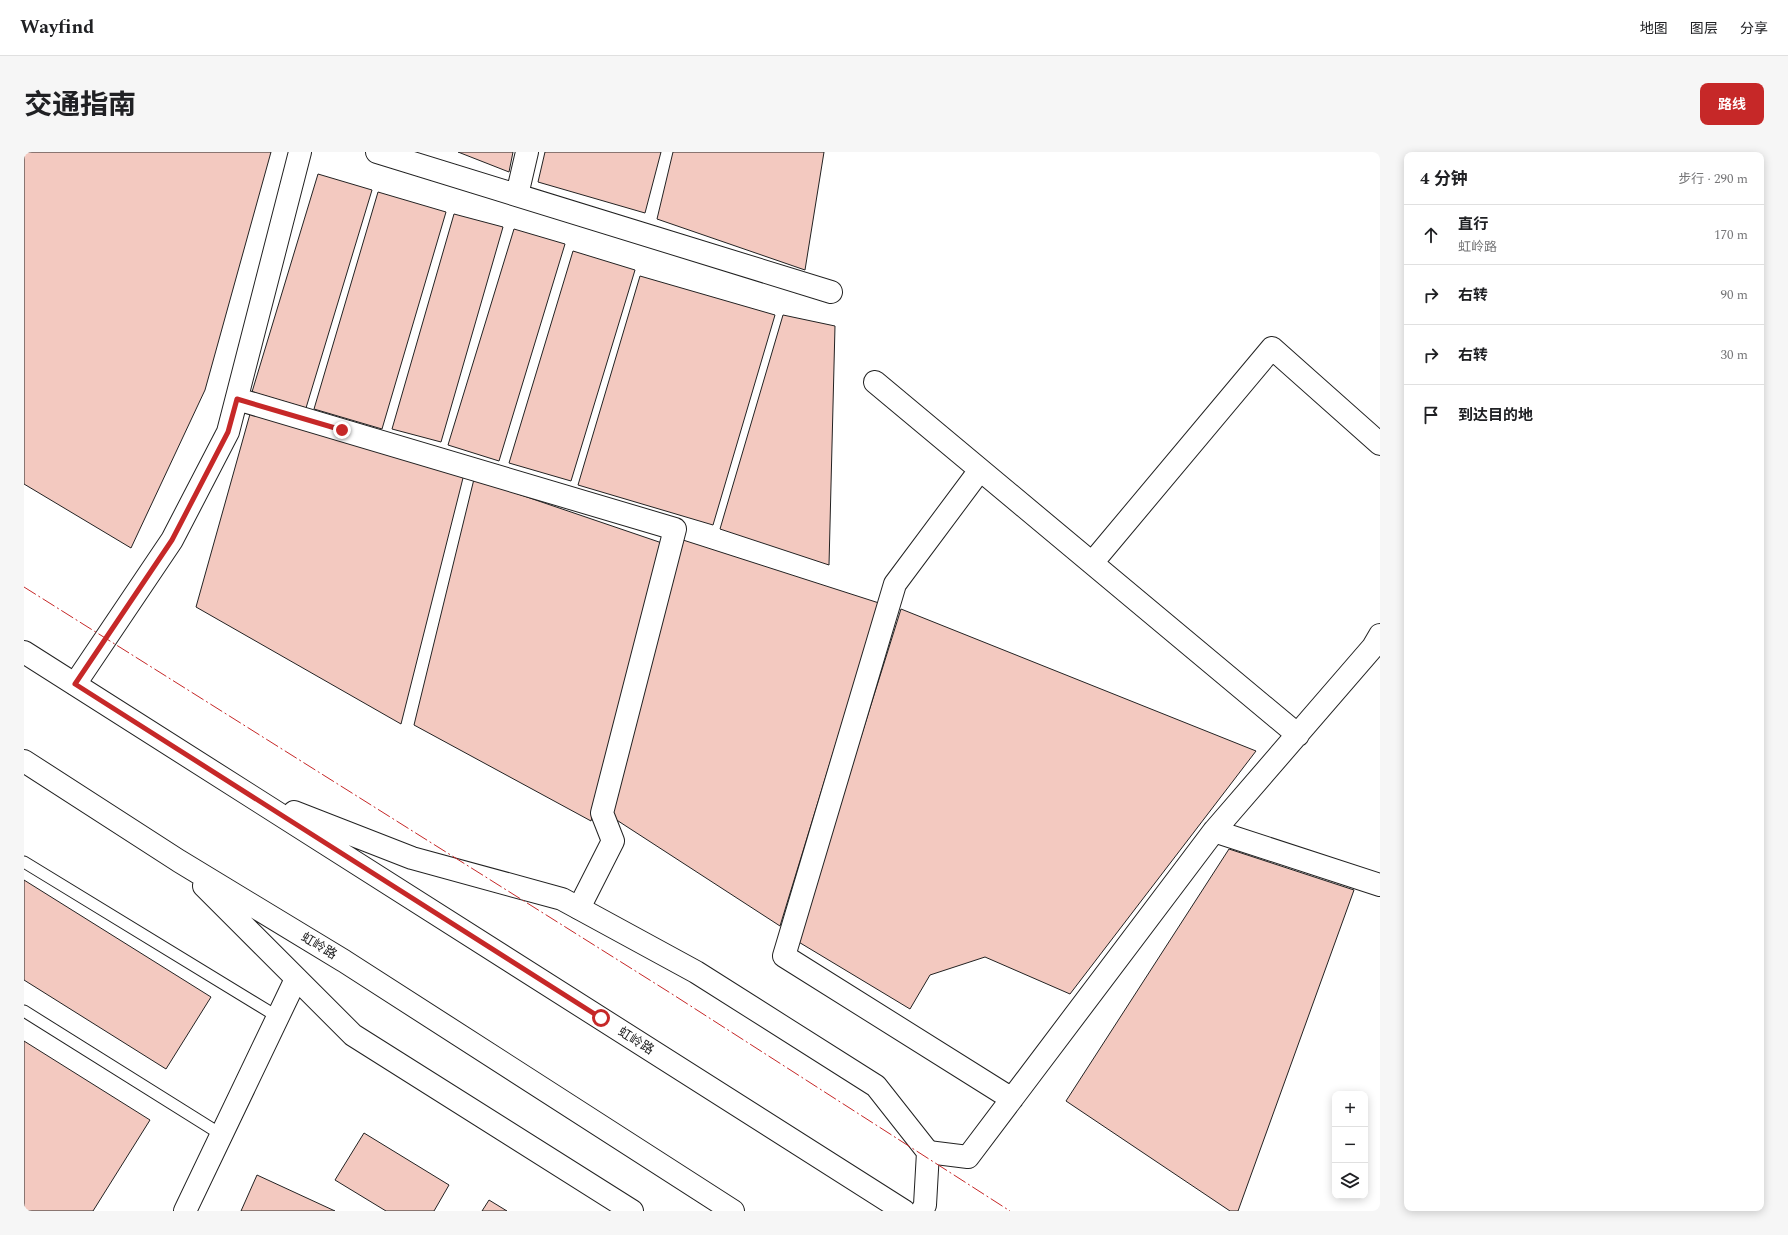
<!DOCTYPE html>
<html lang="zh">
<meta charset="utf-8">
<style>
:root{--surface:#fff;--page:#f6f6f6;--text:#202124;--muted:#757577;--line:#e0e0e0;--accent:#c62828}
body{margin:0;font-family:Spectral,"Noto Sans SC",serif;background:var(--page);color:var(--text)}
.controls{position:absolute;right:12px;bottom:12px;display:grid;overflow:hidden;border-radius:8px;box-shadow:0 2px 10px #0003}
.controls button{width:36px;height:36px;display:grid;place-items:center;padding:0;border:0;border-bottom:1px solid var(--line);background:var(--surface);color:var(--text);font:20px sans-serif}
.stop{position:absolute;width:12px;height:12px;margin:-9px;border:3px solid #c62828;border-radius:50%;background:#fff}
.stop.end{background:#c62828;border-color:#fff;box-shadow:0 1px 4px #0008}
.list{margin:0;padding:0;list-style:none}
h2{display:flex;justify-content:space-between;align-items:center;height:52px;margin:0;padding:0 16px;font-size:17px}
h2 small{font-size:13px;font-weight:400;color:var(--muted)}
.list li{display:grid;grid-template-columns:26px 1fr auto;gap:12px;align-items:center;box-sizing:border-box;height:60px;padding:0 16px;border-top:1px solid var(--line)}
.list b{display:block;font-size:15px;white-space:nowrap}
.list p{margin:0;font-size:13px;white-space:nowrap;color:var(--muted)}
.list em{font-size:13px;font-style:normal;color:var(--muted)}
.icon{flex:none;width:22px;height:22px;fill:none;stroke:currentColor;stroke-width:2;stroke-linecap:round;stroke-linejoin:round}
.map{position:relative;flex:none;width:1356px;height:1059px;overflow:hidden;border-radius:8px}
header{display:flex;align-items:center;gap:24px;box-sizing:border-box;height:56px;padding:0 20px;background:var(--surface);border-bottom:1px solid var(--line)}
header strong{font-size:19px}
nav{display:flex;gap:22px;margin-inline-start:auto;font-size:14px}
.intro{display:flex;align-items:center;justify-content:space-between;box-sizing:border-box;height:96px;padding:0 24px}
h1{margin:0;font-size:28px}
.button{padding:10px 18px;border-radius:8px;background:var(--accent);color:#fff;font-size:14px;font-weight:700}
main{display:flex;gap:24px;padding:0 24px}
aside{flex:1;background:var(--surface);border-radius:8px;box-shadow:0 2px 10px #0003}
.map>svg:first-child{display:block}
</style>
<header>
<strong>Wayfind</strong>
<nav><a>地图</a><a>图层</a><a>分享</a></nav>
</header>
<div class="intro"><h1>交通指南</h1><a class="button">路线</a></div>
<main>
<div class="map">
<svg width="1356" height="1059" viewBox="0 0 1356 1059">
<rect width="100%" height="100%" fill="#fff"/>
<!-- building -->
<path fill="#f3c9c0" stroke="#222" d="M0,0H247L181,238L107,396L0,332Z
M434,0H489L485,20Z
M521,0H637L621,61L514,30Z
M649,0H800L781,118L633,67Z
M294,22L348,38L282,256L228,240Z
M354,40L422,60L358,277L290,257Z
M430,62L479,75L417,290L368,277Z
M490,77L541,92L475,309L424,293Z
M549,99L611,118L547,329L485,311Z
M616,124L751,163L689,373L554,333Z
M759,163L811,174L805,413L696,377Z
M226,262L440,322L377,572L172,455Z
M450,327L638,391L567,669L390,573Z
M659,388L855,451L756,774L588,665Z
M877,457L1232,599L1046,842L961,805L906,823L886,857L773,789Z
M1205,697L1330,738L1214,1059H1206L1042,949Z
M0,728L187,845L142,917L0,828Z
M0,889L126,968L69,1059H0Z
M340,981L425,1033L410,1059H362L311,1028Z
M233,1023L311,1059H217Z
M465,1048L483,1059H458Z"/>
<g fill="none" stroke-linecap="round" stroke-linejoin="round">
<defs>
<path id="service" d="M0,710L254,865
M0,859L198,983"/>
<path id="minor" d="M353,0L807,140
M493,43L503,0
M851,230L1274,583
M213,247L651,377L578,661L589,689L555,756
M956,318L871,432L760,804L988,947
M1068,411L1248,196L1356,292
M51,532L148,388L204,280L276,0
M1190,679L1356,733
M904,1000L944,1005L1190,679L1349,495L1356,483"/>
<path id="tertiary" d="M161,1059L272,827"/>
<path id="primary" d="M0,500L880,1059
M0,609L155,709L320,809L709,1059
M270,660L388,706L538,747L672,820L852,934L904,1000L901,1053L898,1059
M180,734L329,883L608,1059"/>
</defs>
<!-- service casing -->
<use href="#service" stroke="#222" stroke-width="13"/>
<!-- minor casing -->
<use href="#minor" stroke="#222" stroke-width="24"/>
<!-- tertiary casing -->
<use href="#tertiary" stroke="#222" stroke-width="24"/>
<!-- primary casing -->
<use href="#primary" stroke="#222" stroke-width="24"/>
<!-- service -->
<use href="#service" stroke="#fff" stroke-width="11"/>
<!-- minor -->
<use href="#minor" stroke="#fff" stroke-width="22"/>
<!-- tertiary -->
<use href="#tertiary" stroke="#fff" stroke-width="22"/>
<!-- primary -->
<use href="#primary" stroke="#fff" stroke-width="22"/>
<!-- power -->
<path stroke="#c62828" stroke-width="1" stroke-dasharray="14 3 2 3" stroke-linecap="butt" d="M0,435L648,842L986,1059"/>
</g>
<g fill="none" stroke-linecap="round" stroke-linejoin="round">
<!-- route -->
<path stroke="#c62828" stroke-width="5" d="M318,278L213,247L204,280L148,388L51,532L577,866"/>
</g>
<g text-anchor="middle" dominant-baseline="central" stroke-width="3" stroke-linejoin="round" paint-order="stroke">
<!-- street labels -->
<g font-size="13" fill="#222" stroke="#fff">
<text transform="translate(295 794) rotate(31)">虹岭路</text>
<text transform="translate(612 889) rotate(32)">虹岭路</text>
</g>
</g>
</svg>
<div class="controls">
<button>+</button>
<button>−</button>
<button><svg class="icon" aria-label="layers" viewBox="0 0 24 24"><path d="M12 4l9 5-9 5-9-5zM3 14l9 5 9-5"/></svg></button>
</div>
<div class="stop" style="left:577px;top:866px"></div>
<div class="stop end" style="left:318px;top:278px"></div>
</div>
<aside>
<h2>4 分钟<small>步行 · 290 m</small></h2>
<ul class="list">
<li><svg class="icon" aria-label="ahead" viewBox="0 0 24 24"><path d="M12 20V5M6 11l6-6 6 6"/></svg><div><b>直行</b><p>虹岭路</p></div><em>170 m</em></li>
<li><svg class="icon" aria-label="right" viewBox="0 0 24 24"><path d="M7 20v-9h11M14 6l5 5-5 5"/></svg><div><b>右转</b></div><em>90 m</em></li>
<li><svg class="icon" aria-label="right" viewBox="0 0 24 24"><path d="M7 20v-9h11M14 6l5 5-5 5"/></svg><div><b>右转</b></div><em>30 m</em></li>
<li><svg class="icon" aria-label="arrive" viewBox="0 0 24 24"><path d="M6 21V4h12l-3 4 3 4H6"/></svg><div><b>到达目的地</b></div></li>
</ul>
</aside>
</main>
